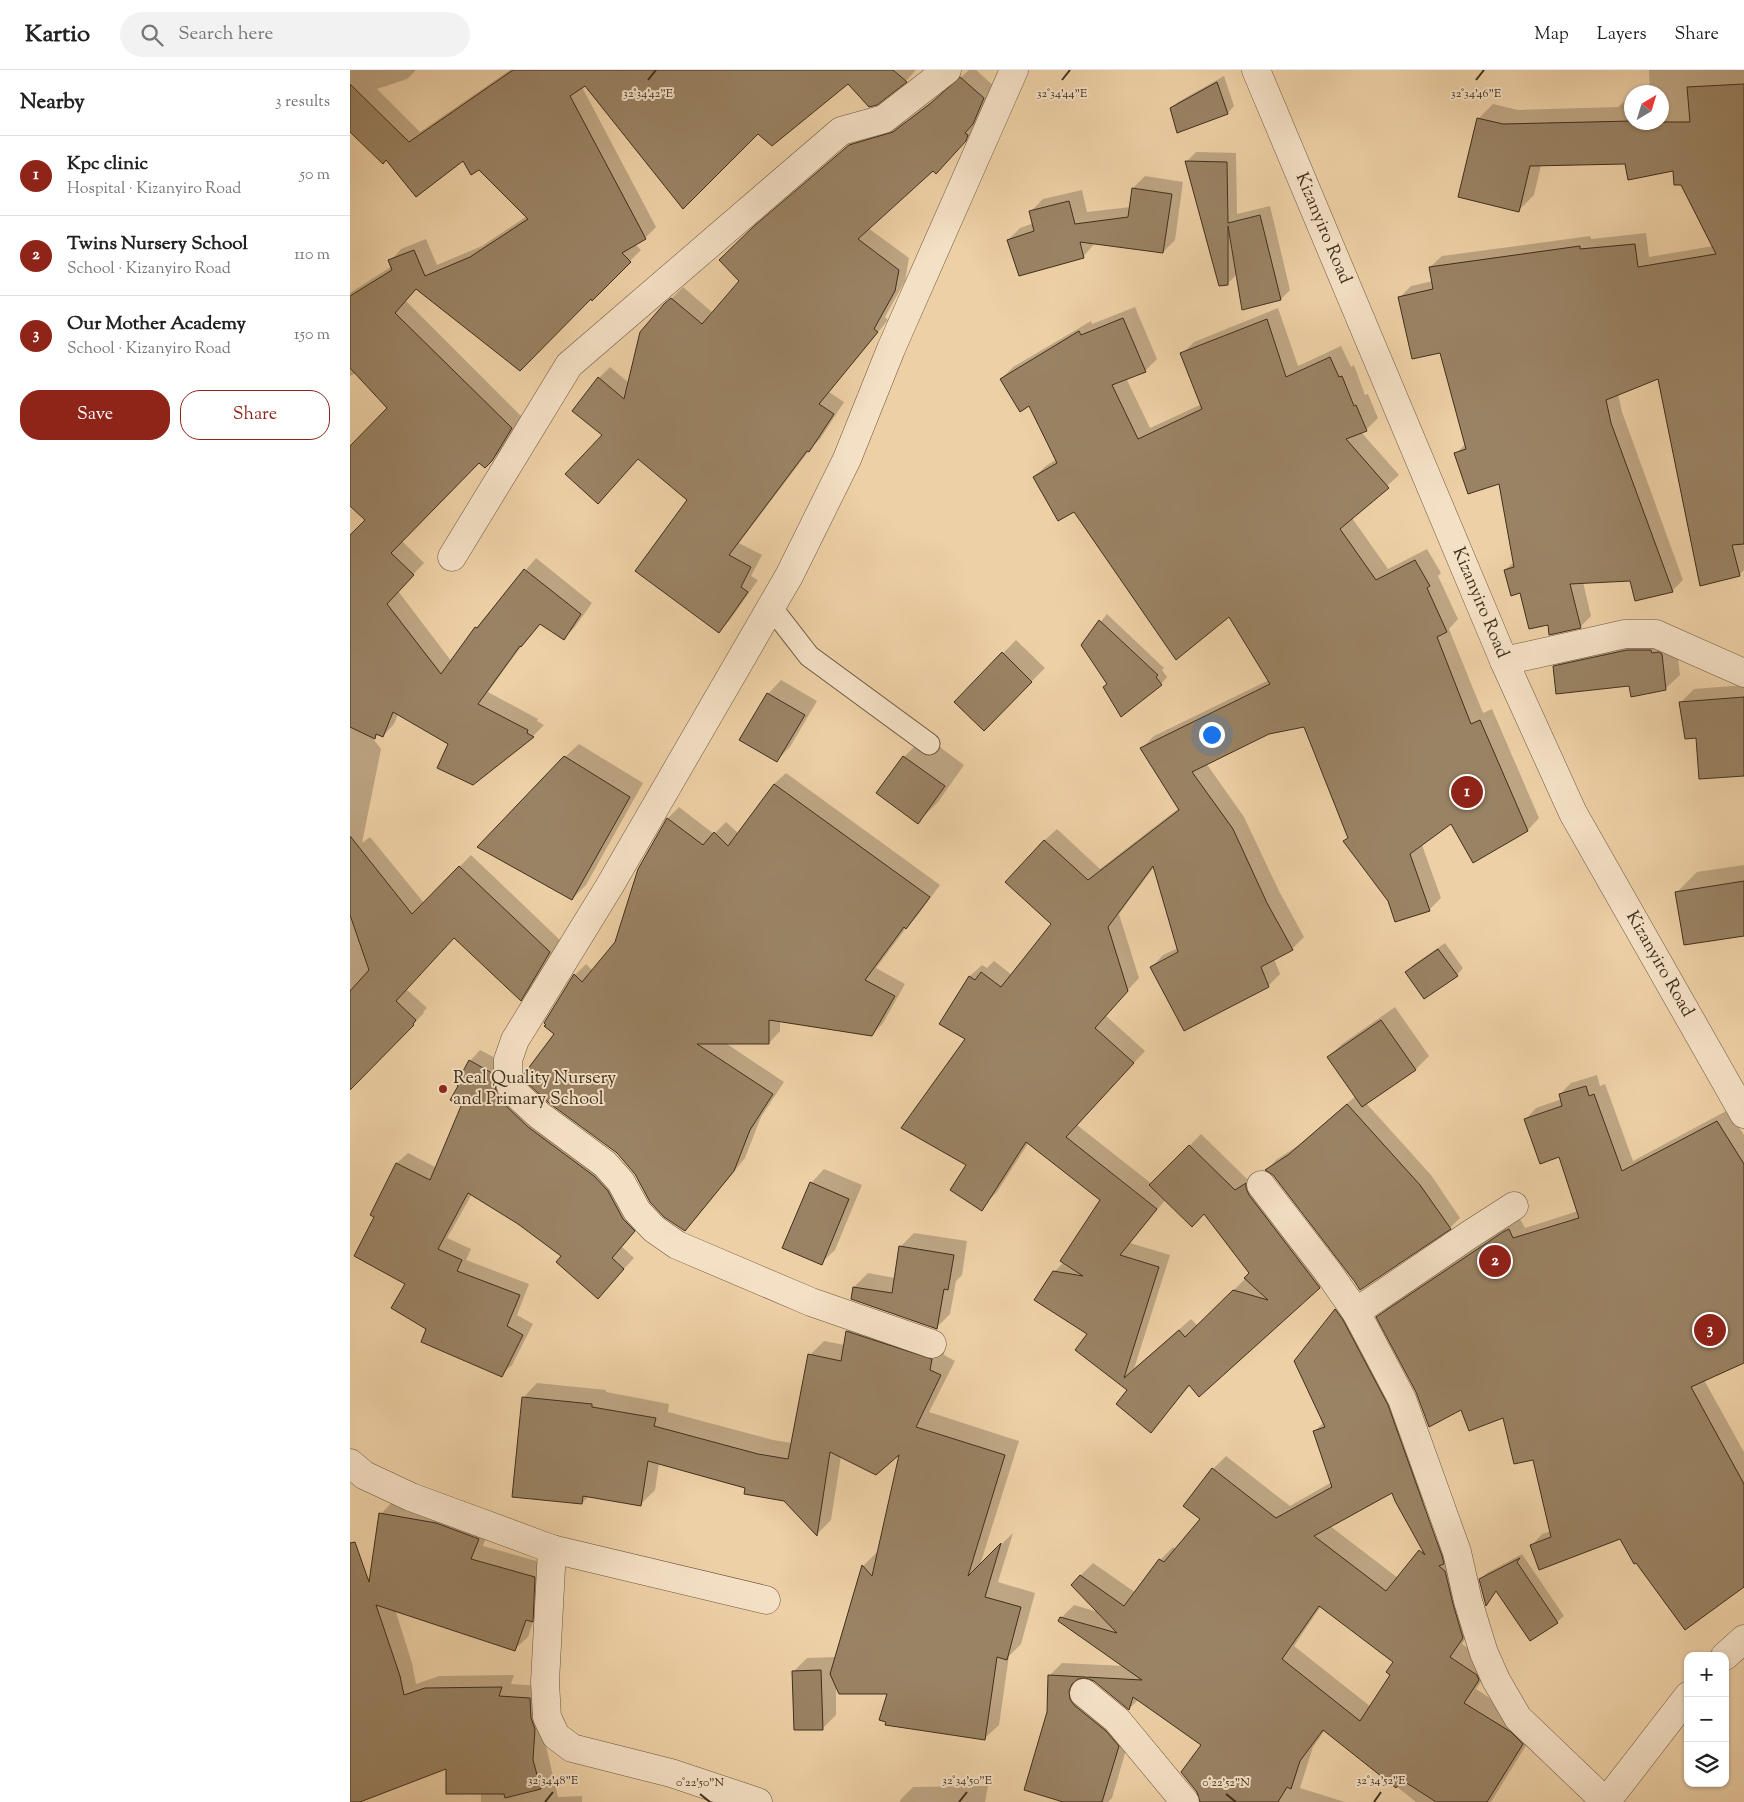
<!DOCTYPE html>
<meta charset="utf-8">
<style>
:root{--surface:#fff;--page:#f2f2f2;--text:#222;--muted:#767676;--line:#e0e0e0;--accent:#8f2418}
body{margin:0;font-family:"Sorts Mill Goudy",serif;background:var(--page);color:var(--text)}
.controls{position:absolute;right:15px;bottom:15px;display:grid;overflow:hidden;border-radius:10px;box-shadow:0 1px 4px #0004}
.controls button{width:45px;height:45px;display:grid;place-items:center;padding:0;border:0;border-bottom:1px solid var(--line);background:var(--surface);color:var(--text);font:25px sans-serif}
.compass{position:absolute;left:1274px;top:15px;width:45px;height:45px;border-radius:50%;background:var(--surface);box-shadow:0 1px 4px #0004;rotate:38deg}
.you{position:absolute;left:861px;top:664px;width:18px;height:18px;margin:-12px;border:4px solid #fff;border-radius:50%;background:#1a73e8;box-shadow:0 0 0 8px #1a73e833}
.badge{display:grid;place-items:center;width:32px;height:32px;border-radius:50%;background:var(--accent);color:#fff;font-size:16px;font-weight:700}
.pin{position:absolute;translate:-50% -50%;border:2px solid #fff;box-shadow:0 1px 5px #0006}
.list{margin:0;padding:0;list-style:none}
h2{display:flex;justify-content:space-between;align-items:center;height:65px;margin:0;padding:0 20px;font-size:21px}
h2 small{font-size:16px;font-weight:400;color:var(--muted)}
.list li{display:grid;grid-template-columns:32px 1fr auto;gap:15px;align-items:center;box-sizing:border-box;height:80px;padding:0 20px;border-top:1px solid var(--line)}
.list b{display:block;font-size:19px;white-space:nowrap}
.list p{margin:0;font-size:16px;white-space:nowrap;color:var(--muted)}
.list em{font-size:16px;font-style:normal;color:var(--muted)}
.actions{display:flex;gap:10px;padding:15px 20px}
.actions a{flex:1;padding:11px 0;border:1px solid var(--accent);border-radius:20px;text-align:center;font-size:18px;color:var(--accent)}
.actions .main{background:var(--accent);color:#fff}
.icon{flex:none;width:28px;height:28px;fill:none;stroke:currentColor;stroke-width:2;stroke-linecap:round;stroke-linejoin:round}
.map{position:relative;flex:none;width:1394px;height:1732px;overflow:hidden}
header{display:flex;align-items:center;gap:30px;box-sizing:border-box;height:70px;padding:0 25px;background:var(--surface);border-bottom:1px solid var(--line)}
header strong{font-size:24px}
nav{display:flex;gap:28px;margin-inline-start:auto;font-size:18px}
.search{width:350px;height:45px;background:var(--page);display:flex;align-items:center;gap:12px;box-sizing:border-box;padding:0 18px;border-radius:28px;color:var(--muted);font-size:19px}
main{display:flex}
aside{flex:1;background:var(--surface)}
.map>svg:first-child{display:block}
</style>
<header>
<strong>Kartio</strong>
<div class="search"><svg class="icon" aria-label="search" viewBox="0 0 24 24"><circle cx="10" cy="10" r="6"/><path d="M15 15l6 6"/></svg>Search here</div>
<nav><a>Map</a><a>Layers</a><a>Share</a></nav>
</header>
<main>
<aside>
<h2>Nearby<small>3 results</small></h2>
<ul class="list">
<li><span class="badge">1</span><div><b>Kpc clinic</b><p>Hospital · Kizanyiro Road</p></div><em>50 m</em></li>
<li><span class="badge">2</span><div><b>Twins Nursery School</b><p>School · Kizanyiro Road</p></div><em>110 m</em></li>
<li><span class="badge">3</span><div><b>Our Mother Academy</b><p>School · Kizanyiro Road</p></div><em>150 m</em></li>
</ul>
<div class="actions"><a class="main">Save</a><a>Share</a></div>
</aside>
<div class="map">
<svg width="1394" height="1732" viewBox="0 0 1394 1732">
<rect width="100%" height="100%" fill="#eed0a6"/>
<filter id="stains"><feTurbulence type="fractalNoise" baseFrequency=".004" numOctaves="4"/><feColorMatrix values="0 0 0 0 .2 0 0 0 0 .09 0 0 0 0 .02 0 0 0 .5 -.17"/></filter>
<radialGradient id="worn" r=".72"><stop offset=".6" stop-color="#630" stop-opacity="0"/><stop offset="1" stop-color="#630" stop-opacity=".3"/></radialGradient>
<!-- shadow -->
<path fill="#0003" fill-rule="evenodd" d="M0,0H66L57,9L27,19L70,62L160,0H566L556,11L526,34L498,12L408,62L235,15L232,17L306,157L295,168L285,174L291,180L242,229L67,218L56,231L172,347L153,379L135,397L130,391L52,471L74,493L48,521L102,592L126,558L186,488L242,533L225,557L214,568L191,553L173,574L138,622L188,649L187,651L194,655L183,666L123,714L100,673L48,644L44,654L33,666L29,664L25,667L21,666L31,679L12,773L20,767L74,833L121,785L211,871L182,918L171,929L104,867L56,919L77,938L73,942L74,943L0,1018V467L16,450L0,434V374L1,376L38,338L6,303L0,306V223L42,196L40,191L51,179L76,169L87,195L132,176L177,146L129,99L113,89H37L0,60Z
M619,0H626L645,17L634,41L626,51L629,54L627,58L597,91L583,100L518,158L559,188L555,211L535,247L538,250L479,322L494,332L470,369L461,378L389,473L412,485L401,506L408,510L380,550L369,562L339,430L289,388L254,365L249,308L260,297L279,313L315,235L333,217L363,243L391,211L417,145L511,64L556,51L594,22Z
M1299,0H1394V500L1389,505L1309,307L1268,324L1272,342L1333,510L1322,521L1281,509L1233,512L1241,546L1230,557L1199,553L1171,522L1155,500L1164,492L1150,412L1106,384L1116,373L1091,282L1050,227L1061,216L1083,211L1080,197L1092,186L1240,166L1241,169L1296,163L1299,187L1363,176L1324,100L1276,92L1191,95L1184,125L1169,140L1128,49L1143,34L1168,40L1268,37L1282,25V52H1312V22H1296H1300Z
M874,6L884,36L878,43L828,61L821,38L828,32Z
M846,82L886,83L887,144L920,136L940,220L931,229L887,204L877,214L836,92Z
M795,106L833,112L825,170L813,182L745,173L733,187L658,170L670,158L684,153L681,141L693,129L732,120L737,142L780,137L783,118Z
M785,237L807,289L795,301L776,308L800,358L852,334L832,284L844,272L928,238L948,296L991,276L1001,297L1004,295L1015,325L1018,324L1028,348L1016,360L1011,362L1049,405L1002,448L1038,499L1077,479L1091,503L1088,506L1108,549L1099,559L1133,643L1142,639L1189,748L1178,760L1123,791L1101,752L1072,775L1091,828L1079,840L1039,831L999,768L955,656L918,663L856,693L894,747L929,821L954,867L942,879L924,889L930,904L918,916L802,897L813,885L828,878L804,797L769,844L789,908L755,945L795,981L727,1055L802,1114L851,1064L897,1109L907,1103L981,1206L970,1217L840,1315L800,1361L779,1320L739,1264L704,1202L714,1192L752,1130L679,1072L647,1122L635,1134L617,1095L616,969L591,953L620,906L632,895L637,898L644,891L662,905L702,854L657,812L695,770L707,759L750,799L829,738L792,678L804,666L919,610L879,545L724,440L684,407L696,396L707,389L680,334L651,309L663,297L741,251L742,254ZM816,1129L854,1142L900,1204L848,1256L841,1249L784,1299L820,1185L780,1173Z
M757,544L814,598L812,600L817,607L811,614L758,613L732,575Z
M666,570L695,598L634,659L606,631Z
M1326,570L1330,605L1316,618L1280,615L1204,597L1218,583Z
M431,610L467,631L440,677L426,691L418,624Z
M1394,615V704L1347,666L1330,633L1344,619Z
M575,666L614,695L588,732L568,752L528,723L554,687Z
M229,674L293,713L236,815L222,829L215,687Z
M436,703L590,815L567,846L556,858L526,898L555,914L533,953L522,965L430,951V961L419,973L374,972L434,1012L411,1047L395,1088L346,1148L335,1160L206,964L225,905L236,894L243,901L266,873L289,799L318,748L329,737L364,764L376,752L389,764L424,714Z
M1394,795V865L1326,823L1347,802Z
M1095,873L1113,898L1107,905L1057,902L1063,895Z
M1045,937L1079,986L1065,1000L1016,1033L1081,1105L1110,1148L1100,1158L924,1105L917,1100L926,1090L949,1075L1006,1026L978,987L992,974Z
M130,980L153,992L294,1150L272,1177L284,1188L248,1227L213,1186L169,1152L122,1124L97,1168L121,1179L116,1190L179,1214L167,1245L183,1254L162,1295L151,1305L78,1259L26,1147L27,1133L47,1093L58,1083L87,1098L112,1036L120,991Z
M1247,1005L1250,1016L1255,1014L1283,1091L1378,1040L1394,1065V1292L1354,1310L1394,1382V1516L1271,1468L1181,1476L1192,1464L1201,1461L1184,1388L1153,1347L1111,1338L1067,1321L1028,1247L1039,1236L1166,1151L1170,1149L1175,1158L1228,1141L1210,1086L1175,1050L1186,1038L1212,1029L1210,1024L1221,1013Z
M474,1099L512,1115L485,1180L471,1193L461,1113Z
M564,1163L617,1171L612,1205L606,1211L600,1244L586,1258L502,1229L504,1217L518,1203L545,1208L550,1177Z
M998,1227L1085,1420L1072,1432L1049,1440L1043,1422L980,1456L1048,1508L1083,1468L1108,1488L1125,1554L1112,1574L1139,1592L1141,1596L1126,1619L1173,1650L1185,1661L1141,1732H1066L975,1660L963,1677L950,1718L995,1732H852L853,1675L789,1629L779,1639L745,1610L737,1606L731,1607L732,1616L781,1663L762,1728L758,1732H718L698,1642L699,1606L712,1593L774,1596L711,1548L724,1535L748,1542L730,1506L743,1493L786,1523L810,1490L823,1477L826,1479L851,1449L834,1436L863,1399L876,1386L940,1436L982,1412L965,1361L974,1352L946,1291L985,1239ZM971,1536L1045,1592L1042,1605L1021,1637L944,1576Z
M511,1247L595,1275L594,1285L605,1291L579,1342L669,1371L630,1495L663,1463L648,1512L685,1523L671,1574L659,1586L649,1655L634,1669L539,1623L486,1614V1645L473,1658L444,1601L457,1588L486,1587L513,1496L527,1482L529,1484L551,1381L491,1386L481,1450L467,1464L435,1430L396,1417L309,1393L305,1420L291,1434L239,1426L232,1433L173,1328L187,1313L256,1320V1322L319,1334L318,1342L423,1370L442,1373L460,1285L474,1271L495,1275L497,1261Z
M43,1431L140,1456L133,1476L197,1494L195,1538L184,1548L178,1567L165,1579L45,1539L62,1593L66,1614L89,1606L164,1605L161,1614L193,1616L198,1645L196,1676L208,1727L232,1726V1732H131V1723L97,1697L6,1732L0,1717V1516L21,1507L31,1444Z
M1172,1484L1214,1546L1207,1552L1147,1520L1137,1533L1130,1510L1137,1503Z
M638,1716L635,1732H550L551,1729L563,1717Z"/>
<!-- building -->
<path fill="#9a8364" stroke="#402f1c" fill-rule="evenodd" d="M163,0H543L557,12L527,35L519,37L498,14L422,76L408,64L333,139L235,16L220,26L296,169L272,183L281,192L242,231L241,229L170,301L66,219L45,243L162,358L142,391L135,398L129,393L41,483L64,505L37,534L91,604L125,557L127,558L174,499L231,544L214,570L190,554L171,577L170,576L128,634L178,660L177,663L184,667L123,715L87,698L98,674L43,642L33,667L26,664L25,669L0,657V465L15,450L0,436V376L37,338L0,298V226L42,200L38,190L64,180L75,206L120,187L178,149L129,100L121,105L113,91L66,127L36,90L33,94L0,62V14L59,72Z
M610,7L634,28L623,54L615,63L618,65L616,71L586,104L583,101L508,169L549,200L545,221L524,259L528,262L469,334L484,344L459,382L457,381L379,485L401,497L391,517L398,522L369,563L285,501L337,430L288,389L248,434L215,404L252,365L222,341L248,307L274,329L290,262L314,234L321,228L352,254L389,211L369,190L404,156L499,75L543,62L581,33Z
M867,12L878,44L827,63L820,38Z
M1394,14V474L1382,475L1390,506L1350,516L1308,309L1256,330L1261,353L1323,522L1285,531L1280,511L1220,514L1231,558L1199,565L1198,555L1179,559L1170,523L1161,526L1154,500L1164,497L1149,414L1118,424L1104,383L1116,379L1090,283L1062,289L1048,227L1083,219L1079,197L1230,176V179L1285,174L1288,197L1366,184L1331,115H1324L1323,101L1278,110L1275,94L1180,96L1169,142L1108,127L1127,48L1153,54L1282,51V52H1340L1337,17Z
M835,91L877,92L878,153L910,145L931,230L892,240L878,156V215L869,216Z
M782,118L822,124L813,183L730,172L734,188L669,206L657,170L684,161L679,141L719,131L725,154L778,147Z
M773,248L796,302L762,315L788,369L852,339L830,283L917,249L936,307L980,287L989,307L992,306L1004,336L1006,335L1017,361L996,369L1039,418L990,459L1026,510L1065,490L1080,516L1077,518L1097,562L1087,567L1121,654L1130,650L1178,761L1123,793L1101,754L1060,784L1080,841L1045,852L1038,831L993,771L998,768L954,657L919,664L842,702L883,759L917,833L943,880L911,897L919,917L834,961L800,897L828,882L803,796L758,857L778,921L745,958L784,993L716,1067L807,1139L770,1185L809,1197L774,1308L829,1260L835,1267L883,1220L918,1230L894,1208L899,1203L854,1144L842,1157L799,1115L839,1075L885,1120L896,1113V1118L899,1125L970,1218L849,1327L839,1315L801,1363L766,1334L777,1320L725,1280L737,1264L684,1230L703,1201L733,1206L710,1191L750,1130L676,1072L632,1141L600,1120L616,1095L551,1058L615,969L589,954L619,906L625,910L631,902L651,917L701,854L655,812L694,770L738,810L829,740L790,678L920,614L879,547L826,590L724,442L708,451L683,407L707,393L679,336L670,342L650,309L729,261L731,265Z
M749,550L808,605L806,607L812,615L771,647L753,617L757,614L731,575Z
M1277,580H1301L1302,583L1309,582L1312,584L1316,620L1281,627L1279,616L1206,624L1203,596Z
M652,582L682,612L634,661L604,632Z
M417,623L455,645L427,692L389,670Z
M1394,627V706L1349,709L1346,668L1335,669L1329,632Z
M214,686L280,727L222,830L127,777Z
M553,686L595,716L568,754L526,723Z
M424,714L580,827L556,859L554,857L515,910L545,926L522,966L419,950V974H347L423,1024L400,1060L384,1101L335,1161L314,1147L300,1132L285,1104L267,1083L199,1033L176,1012L174,1004L204,964L194,956L196,955L194,953L224,904L232,912L265,872L288,799L317,748L353,775L364,762L378,776Z
M0,766L62,844L109,796L200,882L171,931L104,868L46,931L66,950L63,954L64,955L0,1020V921L19,900L0,845Z
M1394,811V866L1334,875L1325,822Z
M1088,879L1108,906L1074,929L1055,902Z
M1031,950L1066,1000L1012,1037L977,987Z
M119,990L142,1003L147,1024L151,1031L178,1057L244,1106L258,1121L273,1149L285,1161L262,1188L274,1199L248,1229L206,1192L211,1186L168,1154L118,1123L88,1179L112,1190L107,1201L170,1225L157,1256L173,1265L152,1307L71,1272L76,1259L41,1238L55,1214L4,1186L24,1147L20,1145L46,1093L80,1110L111,1036L100,1030L108,1016L106,1014Z
M1236,1016L1239,1026L1244,1024L1272,1101L1367,1051L1394,1094V1293L1341,1317L1394,1414V1517L1335,1560L1286,1493L1284,1494L1270,1469L1189,1500L1180,1475L1201,1467L1183,1390L1164,1394L1153,1348L1119,1361L1111,1340L1079,1357L1066,1322L1026,1247L1153,1162L1159,1159L1163,1168L1229,1148L1209,1087L1190,1094L1174,1049L1212,1036L1209,1024Z
M997,1034L1070,1115L1101,1159L1010,1220L1005,1212L923,1105L915,1100L938,1085Z
M460,1112L499,1129L472,1195L432,1178Z
M549,1176L604,1185L598,1220L594,1219L587,1259L501,1229L503,1217L542,1223Z
M985,1239L993,1250L1038,1335L1092,1486L1094,1494L1089,1496L1095,1501L1103,1534L1113,1568L1100,1587L1127,1605L1129,1610L1114,1633L1161,1662L1173,1674L1137,1732H1086L1052,1710L1046,1718L973,1660L950,1691L941,1719L937,1717L928,1732H850L847,1722L831,1702L851,1675L783,1627L779,1640L744,1611L736,1608L728,1609L722,1614L719,1621L720,1629L724,1635L756,1661L769,1676L752,1732H713L674,1720L697,1642L698,1605L792,1610L708,1551L710,1547L767,1563L721,1515L730,1505L774,1536L809,1489L814,1492L850,1449L833,1436L862,1398L926,1448L982,1417L963,1361L975,1357L944,1291ZM1042,1423L1045,1431L1075,1485L1069,1480L1036,1521L964,1466ZM969,1536L1043,1592L1036,1602L1040,1605L1010,1651L932,1589Z
M496,1261L582,1289L580,1300L591,1305L566,1357L655,1385L618,1506L651,1473L635,1527L671,1537L657,1590L647,1587L635,1670L535,1655L536,1652L529,1650L537,1624H489L480,1604L512,1495L522,1506L549,1385L526,1405L480,1382L467,1466L434,1431L394,1424L395,1418L298,1391L291,1436L233,1426L232,1434L162,1427L172,1327L242,1334V1337L306,1348L304,1356L408,1384L438,1389L458,1284L491,1291Z
M29,1443L86,1453L129,1469L121,1489L185,1507L183,1552L176,1550L165,1581L26,1535L50,1606L54,1625L75,1618L152,1617L149,1626L180,1628L181,1648L185,1659L183,1690L191,1719L155,1728L154,1724H96V1699L10,1732H0V1473L5,1472L19,1512Z
M1170,1488L1167,1492L1208,1553L1180,1571L1146,1521L1136,1536L1129,1509Z
M471,1600L473,1660H444L442,1601Z"/>
<g fill="none" stroke-linecap="round" stroke-linejoin="round">
<defs>
<path id="lane" d="M421,537L459,586L579,674"/>
<g id="street">
<path id="s1" d="M906,0L1154,591L1223,743L1394,1044"/>
<path d="M102,487L219,295L491,61L534,49L597,0"/>
<path d="M1154,591L1275,564H1306L1394,603"/>
<path d="M911,1115L978,1202L1006,1242L1052,1329L1107,1482L1118,1531L1134,1583L1146,1610L1168,1648L1256,1732"/>
<path d="M1006,1242L1119,1165L1164,1136"/>
<path d="M582,1274L461,1232L327,1175L304,1159L287,1141L271,1112L255,1094L189,1045L162,1020L158,1006V990L165,970L259,817L439,506L497,389L541,279L664,0"/>
<path d="M0,1393L14,1405L61,1427L202,1479L416,1530"/>
<path d="M202,1479L195,1612L197,1647L206,1666L222,1678L321,1703L408,1732"/>
<path d="M1375,1586L1394,1569"/>
<path d="M734,1623L767,1650L835,1732"/>
<path d="M1256,1732L1338,1626"/>
</g>
</defs>
<!-- lane casing -->
<use href="#lane" stroke="#6c573e" stroke-width="23"/>
<!-- street casing -->
<use href="#street" stroke="#6c573e" stroke-width="29"/>
<!-- lane -->
<use href="#lane" stroke="#f4e0c5" stroke-width="21"/>
<!-- street -->
<use href="#street" stroke="#f4e0c5" stroke-width="28"/>
</g>
<!-- ticks -->
<path fill="none" stroke="#402f1c" stroke-width="2" d="M298,10L306,0M712,10L720,0M1126,10L1134,0M350,1724L360,1732M876,1724L886,1732M195,1732L203,1722M609,1732L617,1722M1024,1732L1031,1722"/>
<!-- markers -->
<circle fill="#8f2418" stroke="#f4e0c5" stroke-width="2" cx="93" cy="1019" r="5"/>
<g text-anchor="middle" dominant-baseline="central" stroke-width="4" stroke-linejoin="round" paint-order="stroke">
<!-- street labels -->
<g font-size="18" fill="#402f1c" stroke="#f4e0c5">
<text stroke="none"><textPath href="#s1" startOffset="172">Kizanyiro Road</textPath></text>
<text stroke="none"><textPath href="#s1" startOffset="578">Kizanyiro Road</textPath></text>
<text stroke="none"><textPath href="#s1" startOffset="982">Kizanyiro Road</textPath></text>
</g>
<!-- poi labels -->
<g font-size="18" fill="#402f1c" stroke="#f4e0c5" text-anchor="start">
<text x="103" y="1009">Real Quality Nursery<tspan x="103" dy="21">and Primary School</tspan></text>
</g>
</g>
<g font-size="12" text-anchor="middle" fill="#402f1c" stroke="#f4e0c5" stroke-width="4" stroke-linejoin="round" paint-order="stroke">
<text x="298" y="27">32°34'42"E</text>
<text x="712" y="27">32°34'44"E</text>
<text x="1126" y="27">32°34'46"E</text>
<text x="203" y="1714">32°34'48"E</text>
<text x="617" y="1714">32°34'50"E</text>
<text x="1031" y="1714">32°34'52"E</text>
<text x="350" y="1716">0°22'50"N</text>
<text x="876" y="1716">0°22'52"N</text>
</g>
<rect width="100%" height="100%" filter="url(#stains)"/>
<rect width="100%" height="100%" fill="url(#worn)"/>
</svg>
<div class="controls">
<button>+</button>
<button>−</button>
<button><svg class="icon" aria-label="layers" viewBox="0 0 24 24"><path d="M12 4l9 5-9 5-9-5zM3 14l9 5 9-5"/></svg></button>
</div>
<svg class="compass" viewBox="-18 -18 36 36"><path d="M0-13l5 13h-10z" fill="#e53935"/><path d="M0 13l5-13h-10z" fill="#767676"/></svg>
<div class="you"></div>
<div class="pin badge" style="left:1117px;top:722px">1</div>
<div class="pin badge" style="left:1145px;top:1191px">2</div>
<div class="pin badge" style="left:1360px;top:1260px">3</div>
</div>
</main>
